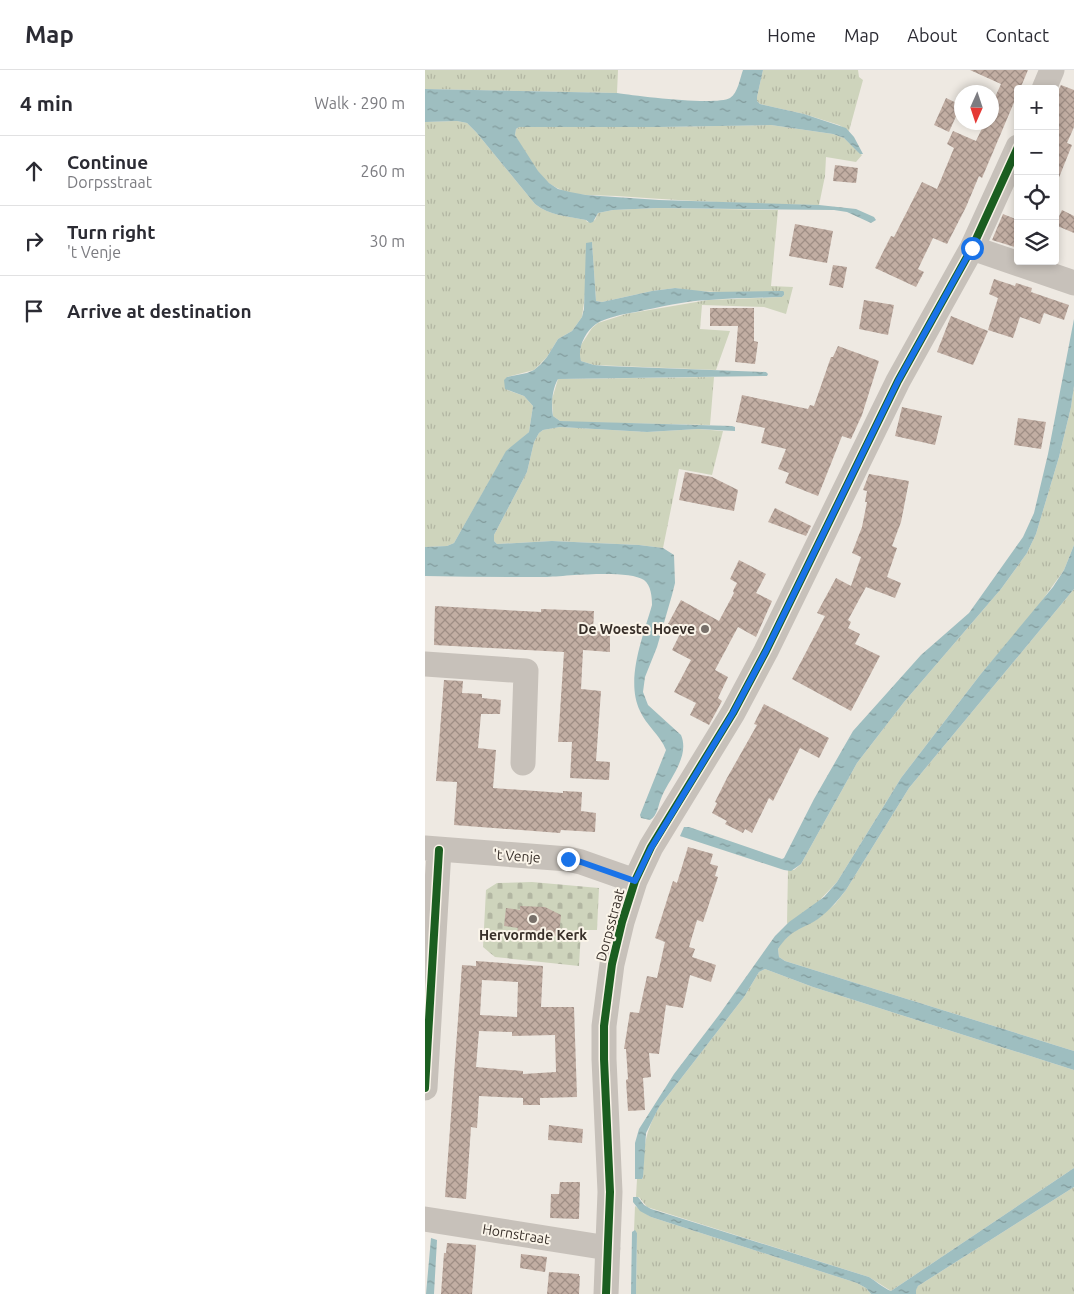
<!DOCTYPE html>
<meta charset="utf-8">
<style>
:root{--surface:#fff;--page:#f7f7f7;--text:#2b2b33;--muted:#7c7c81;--line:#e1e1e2}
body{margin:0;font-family:Ubuntu,sans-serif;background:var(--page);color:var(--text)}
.controls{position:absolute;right:15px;top:15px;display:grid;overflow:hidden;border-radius:5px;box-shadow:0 2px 8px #0003}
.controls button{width:45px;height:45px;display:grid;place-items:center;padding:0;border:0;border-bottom:1px solid var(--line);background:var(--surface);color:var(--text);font:25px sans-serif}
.compass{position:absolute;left:529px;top:15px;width:45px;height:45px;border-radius:50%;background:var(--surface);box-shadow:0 2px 8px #0003;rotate:183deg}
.stop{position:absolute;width:15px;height:15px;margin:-11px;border:4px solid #1a73e8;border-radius:50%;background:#fff}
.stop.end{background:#1a73e8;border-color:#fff;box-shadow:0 1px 5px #0008}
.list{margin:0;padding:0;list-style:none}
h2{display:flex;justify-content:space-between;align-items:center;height:65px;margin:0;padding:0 20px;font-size:21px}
h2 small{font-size:16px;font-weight:400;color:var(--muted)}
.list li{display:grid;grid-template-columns:32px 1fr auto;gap:15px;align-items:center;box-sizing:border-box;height:70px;padding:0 20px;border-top:1px solid var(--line)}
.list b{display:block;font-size:19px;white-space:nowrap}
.list p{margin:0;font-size:16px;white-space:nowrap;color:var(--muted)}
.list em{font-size:16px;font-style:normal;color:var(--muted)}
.icon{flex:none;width:28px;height:28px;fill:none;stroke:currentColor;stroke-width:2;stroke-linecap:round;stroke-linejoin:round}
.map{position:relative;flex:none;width:649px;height:1224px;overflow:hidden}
header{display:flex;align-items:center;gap:30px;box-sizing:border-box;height:70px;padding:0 25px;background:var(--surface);border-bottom:1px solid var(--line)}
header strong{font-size:24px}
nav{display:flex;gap:28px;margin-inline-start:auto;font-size:18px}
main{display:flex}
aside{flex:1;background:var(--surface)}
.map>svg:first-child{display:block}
</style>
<header>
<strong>Map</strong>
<nav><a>Home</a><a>Map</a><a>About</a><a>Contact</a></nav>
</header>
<main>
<aside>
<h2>4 min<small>Walk · 290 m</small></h2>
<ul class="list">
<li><svg class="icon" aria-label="ahead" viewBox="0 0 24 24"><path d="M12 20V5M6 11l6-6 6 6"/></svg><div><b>Continue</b><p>Dorpsstraat</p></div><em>260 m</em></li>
<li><svg class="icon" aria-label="right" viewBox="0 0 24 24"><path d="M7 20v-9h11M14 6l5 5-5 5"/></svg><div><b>Turn right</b><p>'t Venje</p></div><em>30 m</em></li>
<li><svg class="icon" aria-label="arrive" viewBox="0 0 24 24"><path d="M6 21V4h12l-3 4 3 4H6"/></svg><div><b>Arrive at destination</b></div></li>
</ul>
</aside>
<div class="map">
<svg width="649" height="1224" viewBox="0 0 649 1224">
<defs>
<pattern id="grass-tufts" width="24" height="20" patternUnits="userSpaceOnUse" patternTransform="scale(1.25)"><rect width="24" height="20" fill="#ced4bc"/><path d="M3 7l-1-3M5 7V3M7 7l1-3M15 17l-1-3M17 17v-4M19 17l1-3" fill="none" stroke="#b2b6a2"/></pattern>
<pattern id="cemetery-stones" width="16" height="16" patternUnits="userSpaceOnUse" patternTransform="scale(1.25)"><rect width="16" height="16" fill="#ced4bc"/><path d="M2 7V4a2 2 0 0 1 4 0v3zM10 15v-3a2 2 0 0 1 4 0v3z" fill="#b2b6a2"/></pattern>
<pattern id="water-ripples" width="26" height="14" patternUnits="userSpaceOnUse" patternTransform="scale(1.25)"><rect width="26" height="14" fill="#9ebec0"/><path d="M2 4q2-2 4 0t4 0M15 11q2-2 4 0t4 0" fill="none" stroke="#829b9c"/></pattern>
<pattern id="building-cross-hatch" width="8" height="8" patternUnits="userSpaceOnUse" patternTransform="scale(1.25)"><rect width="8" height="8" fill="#c2aea3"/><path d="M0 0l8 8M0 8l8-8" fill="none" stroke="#9f8e85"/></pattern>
</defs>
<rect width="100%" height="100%" fill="#eee9e2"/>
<!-- grass -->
<path fill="url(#grass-tufts)" d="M0,0H193L192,23L0,19Z
M338,0H433L434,7L438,10L424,61L414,55L379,44L335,34L332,31V27Z
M32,51L42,53L51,62L110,134C125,146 143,146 161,150L162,152L170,150L173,143L188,140L232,138L353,140L346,216L368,217L361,244L339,237L277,235L275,259L305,261L291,300L169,295L156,291L154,286L156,275L167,258L173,253L201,244L283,230L357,227L359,225L270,221L250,218L227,221L177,232L171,231L167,172L157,247L147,261L133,269L122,287L109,300L82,307V320L99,326L108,336L104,362L81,382L29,473L22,476L0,477V52Z
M346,55L408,64L419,68L437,85L431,92L401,87L400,106L394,135C327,134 259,131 192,126C173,125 150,127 132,118C113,109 100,83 90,65L91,59L94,57H234Z
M289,307L285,355L144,352L135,351L128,346L127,329L133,309Z
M649,316V475L639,500L611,539L555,605L476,708L412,812L392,833L362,854L363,800H369L376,794L432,693L479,632L576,519L602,483L611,464L634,387L646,337Z
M135,357L222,362L273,359L298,361L287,405L254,399L238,478L214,475L127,471L72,474L69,471V465L102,402L109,372L114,363L118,360Z
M649,519V981L360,891L354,887L353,879L357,872L368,862L391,850L410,834L421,820L484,718Z
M340,899L388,917L649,1000V1098L466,1221L444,1207L222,1137L214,1127H211L212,1109H217L218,1107C219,1075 219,1065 234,1037L319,927L334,902Z
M649,1117V1224H491V1219L493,1216Z
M210,1136L226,1147L432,1213L441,1218L446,1224H211L212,1163L209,1161Z"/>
<!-- cemetery -->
<path fill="url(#cemetery-stones)" d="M107,812L174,818L172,860H156L154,896L70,887L58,877L61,820L72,813Z"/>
<!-- water -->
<path fill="url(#water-ripples)" d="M318,0H338L332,27V31L335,34L379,44L421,58L429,67L438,84H435L419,68L408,64L346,55L234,57H94L91,59L90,65L113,101L124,113L133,119L145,122L161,125L234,130L394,135L431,139L449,147L451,150L446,153L422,142L409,140L232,138L188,140L173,143L168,152L165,153L161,150C142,146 125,146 110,134L51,62L42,53L32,51L0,52V19L192,23C212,26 290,36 305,28C313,23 315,8 318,0Z
M167,172L171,231L177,232L227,221L250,218L285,222L358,221L359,222V225L357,227C333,228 308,228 284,230C259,231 235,237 211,242C199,244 182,247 171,254C160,262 152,278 156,291L169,295L181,296L341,302L343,304L342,306L133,309C127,319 126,335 128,346L135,351L307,356L310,357V361L273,359L222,362L135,357L118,360L114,363L109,372L102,402L69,465V471L72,474L127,471L214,475L238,478L249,485L250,513L247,525L232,577L220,607L218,622L223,635L256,665C265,686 245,708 237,726C233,735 233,745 225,750L216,748L215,745L241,680C235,665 221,655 215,641C200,610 218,567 227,535C227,527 226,515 219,510C203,499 140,506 120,507C80,507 40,507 0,506V477L22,476L29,473L81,381L104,362L108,336L99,326L80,319L79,310L82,307L102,303L109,300L116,294L122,287L133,269L147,261L157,247L159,239L161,173Z
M649,249V316L646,337L634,387L611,464L602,483L576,519L479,632L432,693L376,794L366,801L359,800L255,766L259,757H264L354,788L357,789L359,788L389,729L428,661L496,585L544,543L598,467L609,443L623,384Z
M649,475V519L484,718L421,820C413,830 404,841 393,849C376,860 366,859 353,879L354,887L360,891L649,981V1000L388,917L340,899L334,902L319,927L234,1037L221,1063L218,1107L217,1109H210V1073L214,1059L249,1004L294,945L350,866L364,852L399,827L412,812L476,708L555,605L628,517L639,500Z
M649,1098V1117L493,1216L491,1220V1224H446L441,1218L432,1213L226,1147L215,1141L208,1132V1127H213L219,1135L226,1139L444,1207C451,1211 458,1218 466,1221Z
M210,1160L212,1163L211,1224H206L207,1162Z
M6,1168L12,1170L9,1224H1Z"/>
<!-- building -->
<path fill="url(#building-cross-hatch)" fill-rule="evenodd" d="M545,0H603L595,19H593V23L557,108L554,106L541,137L522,174L508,168L493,199L499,202L491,217L450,198L466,166L469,167L497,112L512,119L529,78L522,74L528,61L551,71L560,52H566V36L576,14Z
M636,15L649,20V57L642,73L647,75L631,115L630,27Z
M521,28L536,35L524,62L509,55Z
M410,95L433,98L431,113L408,111Z
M637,140L649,146V163L630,155Z
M578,144L593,150V178L567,170Z
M370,154L408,161L402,193L364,186Z
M408,195L422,197L418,218L404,215Z
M569,209L590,216L591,213L607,218L606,222L644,235L639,250L619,243L615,254L595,247L588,268L563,260L573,228L564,224Z
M439,230L469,235L463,265L434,259Z
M285,238H329V271L333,272L330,294L310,292L313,256H285Z
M526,246L563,261L548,295L512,282Z
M413,276L454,291L437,345L426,369L417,366L393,426L360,413L364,403L353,399L361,379L336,373L340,358L311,352L317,325L383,339L385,335L389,336L406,287H408Z
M477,337L517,346L510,375L470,366Z
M593,348L621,352L616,379L589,375Z
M260,402L287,407L313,420L309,441L254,430Z
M444,404L484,411L476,452L467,476L472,478L462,507L476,513L470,528L441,517L423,550L426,552L423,558L435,564L430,574L455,586L426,641L367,609L400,546L392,543L411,508L426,516L436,487L427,483L437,457L442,432H440L442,421L438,420Z
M350,438L386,456L381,466L343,452Z
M314,490L341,504L331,523L347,531L331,567L313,557L290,600L303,607L293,628L297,631L284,655L265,645L271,633L249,622L266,590L247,580L256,562L243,554L256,530L294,551L309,523L308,521L312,513L305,509Z
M10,536L116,542V539L169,541L168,561L185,562V582L158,580L156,619L176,621L171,691L185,692L184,710L145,708L147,672H133L139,582L9,575Z
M19,610L38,611L37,623L57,624V628L76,630L75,644H56L53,678L71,680L68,718L138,723V721L157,722L156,741L171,743L170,762L136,760L135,763L29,755L32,712L11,711Z
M339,634L404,668L394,688L375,678L348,731L344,728L327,763L320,759L318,763L300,754L302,751L287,743L292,733L290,732L302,708L332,655L329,654Z
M263,777L288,784L285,794L293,796L290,806L293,807L278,852L272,850L264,877L270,879L267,887L291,895L286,912L265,905L258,938L241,935L234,984L224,983L226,1007L218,1008L220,1040L203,1041L201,1010L203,1009L201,979H199L205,942L214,943L222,906L232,908L240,872L230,868L248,811L252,813Z
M95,836L120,837L136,845L134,866L92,862L93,858L79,856L81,838L95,840Z
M51,891L118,896L116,937H149L152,1027L115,1028V1035H98V1028L54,1026L52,1058L46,1057L41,1129L20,1127L37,895L51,896ZM57,910L93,912L92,947L55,945ZM54,961L87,962V966L130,965L131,1002L98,1004V1001L51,997Z
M124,1055L158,1059L157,1073L123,1070Z
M135,1112H155L154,1149L125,1148L126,1124H134Z
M22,1173L51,1175L47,1224H16L19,1183H21Z
M96,1184L122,1187L120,1202L95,1198Z
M124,1202L154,1204V1206H155L154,1224H122Z"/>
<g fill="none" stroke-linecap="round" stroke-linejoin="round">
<!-- minor -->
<path stroke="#c7c1ba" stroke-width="25" d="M619,19L627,0
M547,178L649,213
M0,594L101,601L98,693
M0,778L143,789L156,792L210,811
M0,1018L14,780
M0,1149L183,1178
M181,1224L185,1122L179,989V956L187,894L197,852L210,811L226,777L308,643L341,581L473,311L547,178L593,77"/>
<defs>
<path id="cycleway" d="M0,1018L14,780
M181,1224L185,1122L179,989V956L187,894L197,852L210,811L226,777L308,643L341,581L473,311L547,178L593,77"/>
</defs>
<!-- cycleway casing -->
<use href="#cycleway" stroke="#faf4e9" stroke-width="11"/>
<!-- cycleway -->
<use href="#cycleway" stroke="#1b5e20" stroke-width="8"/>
</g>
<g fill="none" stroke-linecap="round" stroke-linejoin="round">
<!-- route -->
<path stroke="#1a73e8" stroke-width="6" d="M143,789L156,792L210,811L226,778L308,643L341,581L473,311L547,178"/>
</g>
<!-- markers -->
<g fill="#78706a" stroke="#faf4e9" stroke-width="2">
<circle cx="280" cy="559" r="5"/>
<circle cx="108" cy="849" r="5"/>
</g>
<g text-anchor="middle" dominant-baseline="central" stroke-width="4" stroke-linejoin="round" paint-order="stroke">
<!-- poi labels -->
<g font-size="14" font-weight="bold" fill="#382f29" stroke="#faf4e9" text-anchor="end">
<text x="270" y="559">De Woeste Hoeve</text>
<text x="108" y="865" text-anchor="middle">Hervormde Kerk</text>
</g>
<!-- street labels -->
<g font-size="14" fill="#382f29" stroke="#faf4e9">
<text transform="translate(92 786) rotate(4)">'t Venje</text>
<text transform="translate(185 855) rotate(-75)">Dorpsstraat</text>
<text transform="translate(91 1164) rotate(9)">Hornstraat</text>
</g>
</g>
</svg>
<div class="controls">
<button>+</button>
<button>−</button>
<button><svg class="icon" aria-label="locate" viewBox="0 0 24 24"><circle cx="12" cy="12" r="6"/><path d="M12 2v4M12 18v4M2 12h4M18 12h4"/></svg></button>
<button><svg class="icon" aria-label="layers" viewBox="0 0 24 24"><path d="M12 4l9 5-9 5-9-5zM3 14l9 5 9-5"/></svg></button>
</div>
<svg class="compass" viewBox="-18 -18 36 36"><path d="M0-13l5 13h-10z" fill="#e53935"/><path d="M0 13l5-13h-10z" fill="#7c7c81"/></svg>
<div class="stop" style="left:547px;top:178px"></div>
<div class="stop end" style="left:143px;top:789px"></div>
</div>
</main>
